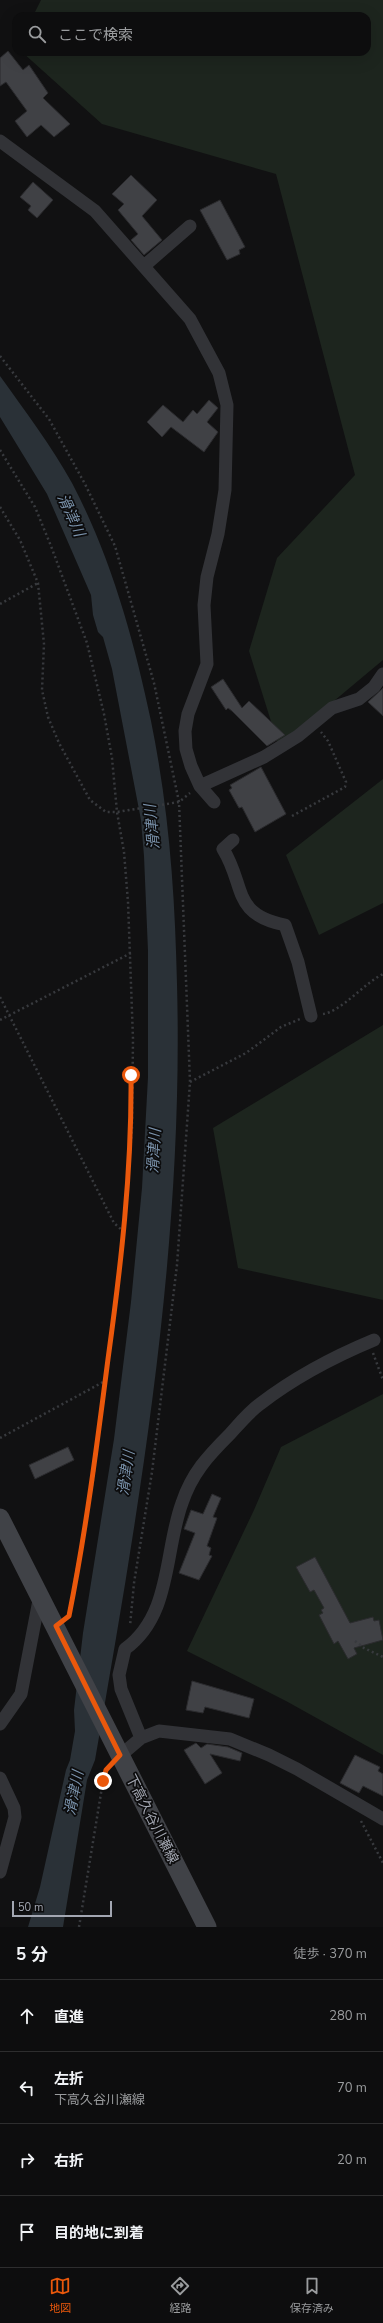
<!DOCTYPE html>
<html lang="ja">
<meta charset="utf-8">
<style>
:root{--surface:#0d0d0e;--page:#161617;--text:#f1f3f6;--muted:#9a9c9e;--line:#2d2d2e;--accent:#ea580c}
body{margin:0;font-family:"Nunito Sans","Noto Sans JP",sans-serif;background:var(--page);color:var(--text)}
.scale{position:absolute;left:12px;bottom:10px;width:100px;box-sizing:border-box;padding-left:4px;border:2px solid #a3a7b2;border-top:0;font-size:11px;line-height:14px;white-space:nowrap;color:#a3a7b2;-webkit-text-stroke:3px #0c0c0d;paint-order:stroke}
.stop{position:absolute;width:12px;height:12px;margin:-9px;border:3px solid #ea580c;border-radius:50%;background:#fff}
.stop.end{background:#ea580c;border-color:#fff;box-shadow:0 1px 4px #0008}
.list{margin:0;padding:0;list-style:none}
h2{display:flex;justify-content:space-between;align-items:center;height:52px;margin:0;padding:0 16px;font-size:17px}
h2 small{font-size:13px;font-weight:400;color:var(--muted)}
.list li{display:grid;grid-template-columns:26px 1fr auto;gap:12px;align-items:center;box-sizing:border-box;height:72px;padding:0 16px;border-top:1px solid var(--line)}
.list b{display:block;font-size:15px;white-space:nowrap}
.list p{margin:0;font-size:13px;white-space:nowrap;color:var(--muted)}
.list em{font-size:13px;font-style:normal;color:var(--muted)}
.icon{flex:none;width:22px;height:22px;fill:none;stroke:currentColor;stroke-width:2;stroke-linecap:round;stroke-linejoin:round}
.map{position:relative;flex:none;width:383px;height:1927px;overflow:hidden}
.search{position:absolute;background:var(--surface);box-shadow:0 4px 16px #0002;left:12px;right:12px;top:12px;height:44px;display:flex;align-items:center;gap:10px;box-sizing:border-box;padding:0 14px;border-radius:12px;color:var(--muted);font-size:15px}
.sheet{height:340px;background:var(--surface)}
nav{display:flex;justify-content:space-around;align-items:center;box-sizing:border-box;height:56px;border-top:1px solid var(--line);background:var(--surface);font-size:11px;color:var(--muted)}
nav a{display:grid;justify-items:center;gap:2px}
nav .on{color:var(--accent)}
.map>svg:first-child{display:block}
</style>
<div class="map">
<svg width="383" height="1927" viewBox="0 0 383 1927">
<rect width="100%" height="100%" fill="#111112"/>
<!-- green -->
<path fill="#1d251e" d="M41,0H383V660L279,747L249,651L277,558L355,475L276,174L102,124L22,52H367V16H33Z
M383,779V903L319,935L286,855Z
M383,1025V1300L238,1268L213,1128Z
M383,1394V1755L286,1701L187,1651L254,1510L281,1447Z"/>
<!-- water -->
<path fill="#2a3137" d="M0,376C25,411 51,445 72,483C111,557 134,640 151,721C169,810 175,893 177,984C184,1248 140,1502 95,1760L87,1780L63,1927H28L40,1887L66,1770L70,1760L75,1731L74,1710L83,1633L114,1439L131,1302L142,1188L148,1077V951L144,856L141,820L112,669L103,637L98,632L93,615L91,595L47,494L0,417Z"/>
<!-- building -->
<path fill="#404145" stroke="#2b2b2e" d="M8,51L23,70L29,65L48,93L43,98L70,124L54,137L41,125L27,137L15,121L27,111L6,82L0,86V58Z
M131,175L157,200L142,216L162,240L144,255L131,240L138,234L118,210L124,204L112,194Z
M33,182L53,200L37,218L28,210L31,206L20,197Z
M220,200L245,247L239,250L240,254L227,260L200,210Z
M209,400L218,408L207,422L218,432L204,452L171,427L162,437L147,422L163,405L183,422L193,410L197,414Z
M223,679L242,708L249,701L285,735L267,746L232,711L228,708L226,710L211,687Z
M383,688V716L368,702Z
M261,767L286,814L255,832L242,807L239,808L229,790L232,788L230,785Z
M68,1447L74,1460L35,1479L29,1465Z
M212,1494L221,1498L213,1517L217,1518L207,1546L211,1548L209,1555L212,1556L199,1580L179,1573L195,1533L184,1529L191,1510L203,1514Z
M315,1557L350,1623L373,1617L374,1621L379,1620L383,1640L354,1648L357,1654L348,1659L338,1641L334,1644L319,1615L323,1613L321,1610L324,1608L314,1590L310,1592L296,1567Z
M192,1681L254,1699L249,1718L205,1707L203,1713L186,1710Z
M196,1743L201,1748L207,1744L228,1747L242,1753L240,1761L210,1754L222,1773L205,1784L184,1750Z
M355,1755L380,1767L378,1771L383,1774V1796L363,1786L359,1793L340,1783Z"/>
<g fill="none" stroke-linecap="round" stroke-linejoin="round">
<!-- path -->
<path stroke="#383a3e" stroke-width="2.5" stroke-dasharray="2 3" stroke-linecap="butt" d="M0,356L49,419L85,484L115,546L154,683L179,802L190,1082L177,1265L152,1472L134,1583L130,1626
M0,450L35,507L51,546L87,643L104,714L112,758L117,812L124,852L128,902L133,1039L132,1128L126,1203L118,1282L93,1480L68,1617
M0,507L20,540L38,583L44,644L42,690L48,717L59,743L90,800L106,812H117L179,802L190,793
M0,604L38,583
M292,816L345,787L346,782L328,741L321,732
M0,997L114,1223L123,1231
M323,1014C342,1011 363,984 383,974
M0,1020L131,953
M190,1082L246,1053L281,1027L300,1019
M373,1353L383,1380
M0,1438L105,1381
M355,1641L364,1648L383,1657
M361,1821L383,1863
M79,1927L103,1781L109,1767"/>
<!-- minor -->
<path stroke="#323337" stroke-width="13" d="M0,141L95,211L190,319L219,373L227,405L225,490L218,534L207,577L204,605L207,664L188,714L185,731L186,749L191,766L200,786L214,802
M144,266L190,226
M200,786L264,757L298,736L332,708L359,699L374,687L383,674
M233,840L223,849C246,886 231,914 285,925L298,962L311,1016
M0,1724L21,1694L40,1595
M141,1738L121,1689L119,1675L125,1649C172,1615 164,1552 182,1503C192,1473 208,1456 230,1434C239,1424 249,1412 260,1404C295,1377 333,1357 374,1340
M121,1755L141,1738L159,1731L230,1739L269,1755L297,1769L383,1819
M0,1778L14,1808L15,1817L0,1872"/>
<!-- secondary -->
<path stroke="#404247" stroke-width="19" d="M0,1518L207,1927"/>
</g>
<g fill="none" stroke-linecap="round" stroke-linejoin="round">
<!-- route -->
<path stroke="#ea580c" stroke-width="5" d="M103,1781L106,1770L120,1755L56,1626L69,1616C86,1531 97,1445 108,1359C121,1265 132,1170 131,1075"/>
</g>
<g text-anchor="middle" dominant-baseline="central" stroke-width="3.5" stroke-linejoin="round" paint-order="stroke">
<!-- street labels -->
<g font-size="14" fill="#a3a7b2" stroke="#0c0c0d">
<text transform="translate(152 1819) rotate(63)">下高久谷川瀬線</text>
</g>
<!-- water labels -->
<g font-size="15" font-style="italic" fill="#7b93ac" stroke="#0c0c0d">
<text transform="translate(71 515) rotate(66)">滑津川</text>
<text transform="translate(152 827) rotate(-95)">滑津川</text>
<text transform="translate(154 1151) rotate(-87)">滑津川</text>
<text transform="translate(126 1473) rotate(-82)">滑津川</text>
<text transform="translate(74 1793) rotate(-79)">滑津川</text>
</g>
</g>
</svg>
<div class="scale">50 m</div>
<div class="stop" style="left:131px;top:1075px"></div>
<div class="stop end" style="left:103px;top:1781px"></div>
<div class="search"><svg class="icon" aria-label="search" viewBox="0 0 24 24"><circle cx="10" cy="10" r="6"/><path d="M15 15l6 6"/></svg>ここで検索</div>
</div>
<section class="sheet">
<h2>5 分<small>徒歩 · 370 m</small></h2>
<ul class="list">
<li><svg class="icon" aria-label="ahead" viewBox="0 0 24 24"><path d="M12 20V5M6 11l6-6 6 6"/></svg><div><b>直進</b></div><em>280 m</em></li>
<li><svg class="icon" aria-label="left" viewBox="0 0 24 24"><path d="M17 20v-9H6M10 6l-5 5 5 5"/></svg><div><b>左折</b><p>下高久谷川瀬線</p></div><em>70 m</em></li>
<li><svg class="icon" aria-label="right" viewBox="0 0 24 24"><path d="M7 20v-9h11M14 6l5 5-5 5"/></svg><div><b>右折</b></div><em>20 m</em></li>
<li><svg class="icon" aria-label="arrive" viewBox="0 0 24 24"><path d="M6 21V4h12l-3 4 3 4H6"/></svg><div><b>目的地に到着</b></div></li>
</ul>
</section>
<nav>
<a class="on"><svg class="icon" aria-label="map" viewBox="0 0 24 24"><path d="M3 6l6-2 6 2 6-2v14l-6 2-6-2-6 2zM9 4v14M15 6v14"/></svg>地図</a>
<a><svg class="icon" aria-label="directions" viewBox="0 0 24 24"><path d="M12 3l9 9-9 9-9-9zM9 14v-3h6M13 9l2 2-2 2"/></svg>経路</a>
<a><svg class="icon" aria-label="saved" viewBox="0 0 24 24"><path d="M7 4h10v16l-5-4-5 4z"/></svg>保存済み</a>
</nav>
